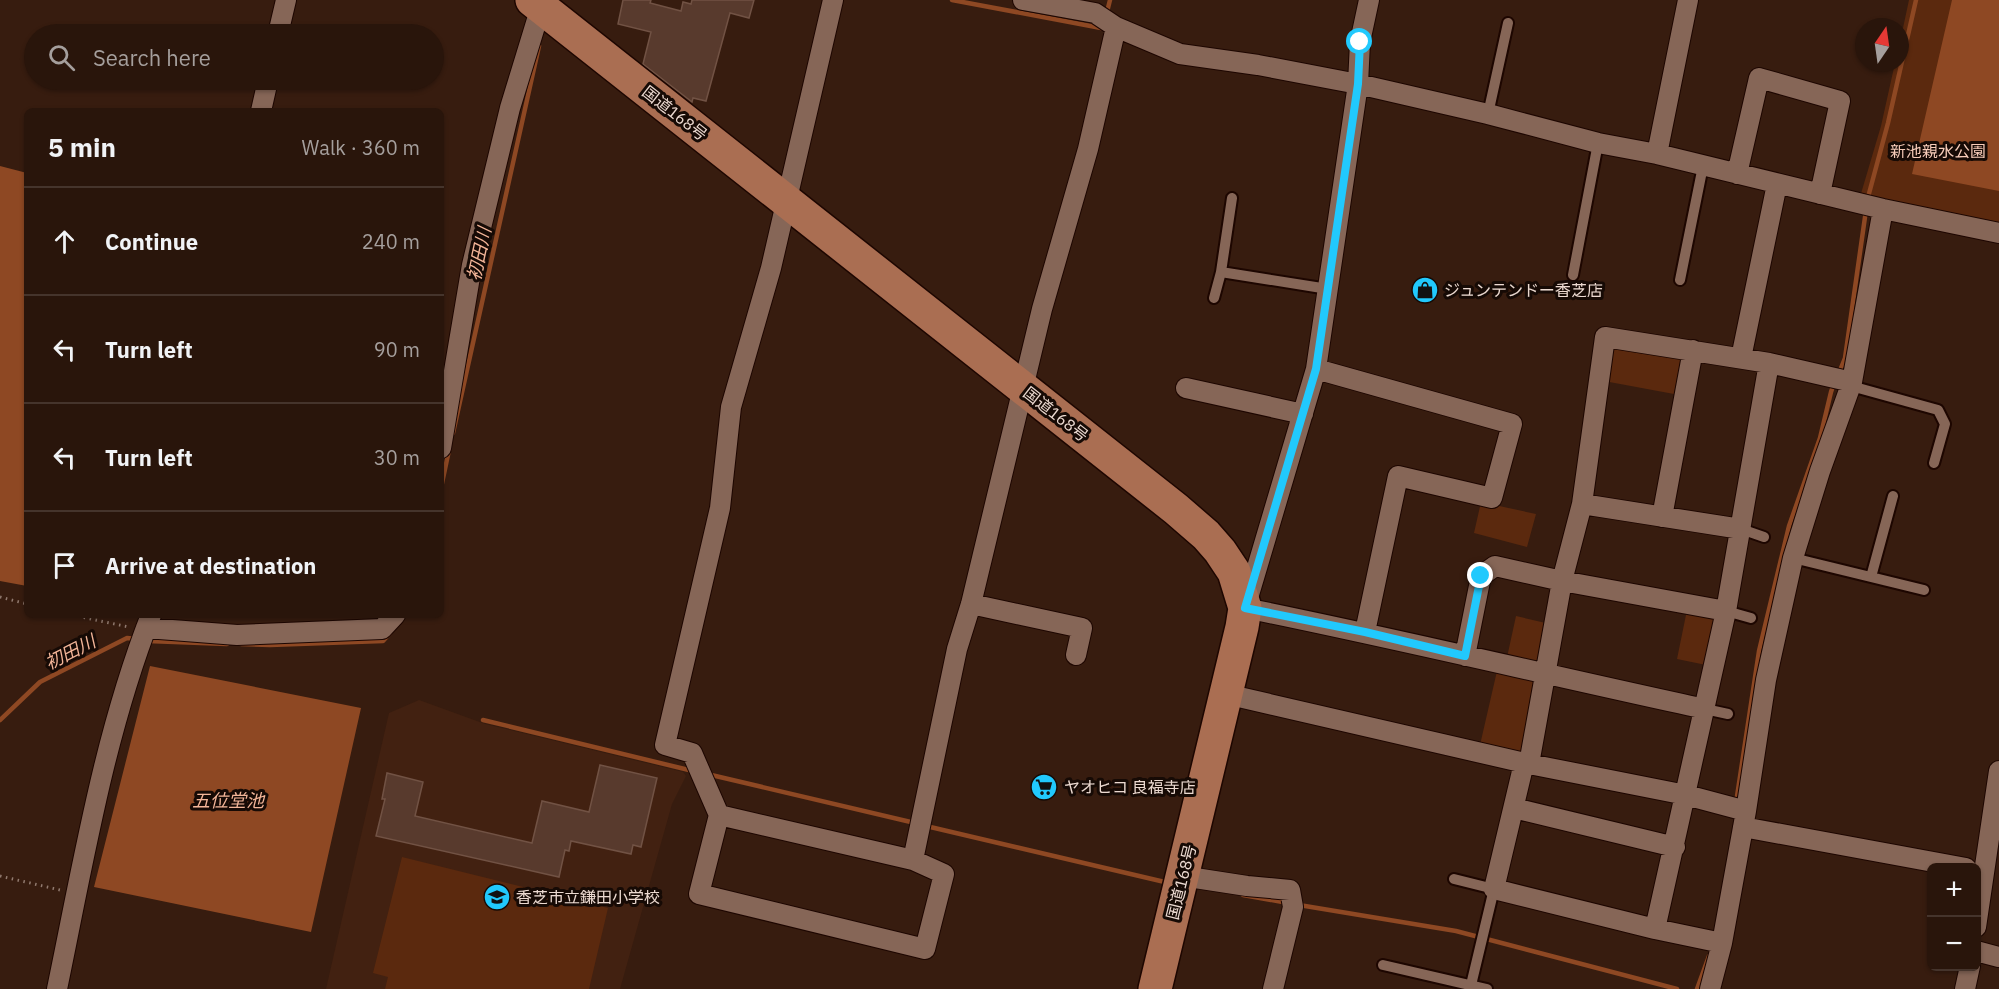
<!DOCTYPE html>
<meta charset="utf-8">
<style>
:root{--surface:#29150b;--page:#311e14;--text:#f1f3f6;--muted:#a59f9d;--line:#45342c}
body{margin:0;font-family:"IBM Plex Sans","Noto Sans JP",sans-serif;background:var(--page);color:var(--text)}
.controls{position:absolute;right:18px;bottom:18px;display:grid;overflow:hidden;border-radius:9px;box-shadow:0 2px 4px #0004}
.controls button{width:54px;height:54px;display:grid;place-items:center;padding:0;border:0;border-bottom:2px solid var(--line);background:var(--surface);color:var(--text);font:30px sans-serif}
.compass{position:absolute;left:1855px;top:18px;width:54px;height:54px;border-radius:50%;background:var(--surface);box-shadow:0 2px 4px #0004;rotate:13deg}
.stop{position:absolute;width:18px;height:18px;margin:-14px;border:4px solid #21c9fd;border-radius:50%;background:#fff}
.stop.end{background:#21c9fd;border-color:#fff;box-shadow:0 2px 6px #0008}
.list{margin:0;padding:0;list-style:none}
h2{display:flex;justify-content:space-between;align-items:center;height:78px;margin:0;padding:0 24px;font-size:26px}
h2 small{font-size:20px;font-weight:400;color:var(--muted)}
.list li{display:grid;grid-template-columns:39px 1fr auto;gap:18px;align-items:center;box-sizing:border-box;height:108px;padding:0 24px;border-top:2px solid var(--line)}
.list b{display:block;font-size:22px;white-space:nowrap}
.list em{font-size:20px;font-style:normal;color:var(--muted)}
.icon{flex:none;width:33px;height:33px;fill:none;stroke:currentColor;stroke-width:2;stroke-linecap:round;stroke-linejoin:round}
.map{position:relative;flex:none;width:1999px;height:989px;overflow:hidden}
.search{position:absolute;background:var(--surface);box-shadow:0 2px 4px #0004;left:24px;top:24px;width:420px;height:66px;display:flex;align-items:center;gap:15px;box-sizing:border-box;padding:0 21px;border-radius:33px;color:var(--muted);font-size:22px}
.panel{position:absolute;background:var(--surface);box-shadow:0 2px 4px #0004;left:24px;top:108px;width:420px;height:510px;border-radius:9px}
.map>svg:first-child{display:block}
</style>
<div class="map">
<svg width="1999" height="989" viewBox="0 0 1999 989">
<rect width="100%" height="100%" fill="#371c0f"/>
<!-- built -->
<path fill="#422111" d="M419,700L485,724L683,772L686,776L672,804L620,989H326L389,713Z"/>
<!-- green -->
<path fill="#5b290e" d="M1909,0H1999V226L1860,197L1881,126L1895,63H1900V42Z
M1608,341L1682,352L1674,394L1604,381Z
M1481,502L1536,514L1527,547L1474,533Z
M1687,610L1721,615L1711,666L1677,659Z
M1516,616L1550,624L1540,670L1506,662Z
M1497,671L1539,681L1523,755L1480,745Z
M402,857L608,908L589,989H385L388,977L373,973Z"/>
<!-- water -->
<path fill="#8e4823" d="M1952,0H1999V191L1912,174Z
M0,166L27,173V586L0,581Z
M150,666L361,708L311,932L94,887Z"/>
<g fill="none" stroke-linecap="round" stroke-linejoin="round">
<!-- stream -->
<path stroke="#8e4823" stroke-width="4.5" d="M952,0L1101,28
M1107,12L1110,0
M1867,201L1888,123L1916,0
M1839,373L1845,358L1866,210
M453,433L539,46
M441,488L449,450
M148,641L227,644
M241,644L270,645L383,641L390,633
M0,720L40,682L127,638L137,639
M483,720L693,771
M707,774L915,823
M1736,803L1759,651L1789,526L1820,438L1831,392L1834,383
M926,826L1169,883
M1243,895L1288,903
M1299,905L1456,931L1677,989
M1697,989L1709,956"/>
</g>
<!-- building -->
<path fill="#583a2d" stroke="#715244" stroke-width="1.5" d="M623,0H651L650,3L681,11L683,2L691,4L692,0H754L749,18L730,13L706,101L693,98L692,102L643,64L651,32L618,24Z
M600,765L657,778L641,847L633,845L631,854L571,841L569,851L565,850L559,877L376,836L385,799H382L387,773L423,782L415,816L532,843L542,801L589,812Z"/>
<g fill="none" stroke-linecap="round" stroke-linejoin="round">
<defs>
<path id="service" d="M1488,114L1508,23
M1221,272L1328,289
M1573,275L1598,143
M1680,280L1703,166
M1214,298L1221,272L1232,198
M1851,386L1938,410L1945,424L1934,463
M1741,529L1764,537
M1793,558L1924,590
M1871,577L1893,496
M1726,611L1751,618
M1705,709L1728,714
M1454,879L1494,889L1471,985
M1383,965L1487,989"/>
<path id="minor" d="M1023,0L1095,13L1116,27L1180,54L1258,65L1358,84L1488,114L1598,143L1657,154L1883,209L1999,233
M1369,0L1360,42L1358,84L1316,369L1245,608C1399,639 1551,676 1705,709
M278,34L286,0
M261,111L268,80
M1657,154L1688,0
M1737,174L1759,78L1840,101L1820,194
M1741,358L1777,184
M1316,369L1512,424L1492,498L1398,476L1365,632
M1186,388L1303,414
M441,448L472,265L510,108L543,0
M1582,504L1741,529
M1662,517L1693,350
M971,604L1082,628L1076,655
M146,628L237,635L382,629L395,615
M1465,656L1481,576L1495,566L1562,581L1726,611
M1226,694L1529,764L1686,795L1746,811
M1524,763L1494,889L1655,929L1722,943
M1529,764L1562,581L1582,504L1605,337L1769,363L1852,382
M1514,808L1675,847
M719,815L699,894L925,949L944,874L913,860L719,815L692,753L665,745L720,508L731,407L771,268L833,0
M1743,827L1966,868
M913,860L957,649L971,604L1042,309L1088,149L1116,27
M1182,876L1247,886L1290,890L1293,907L1273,989
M1976,927L1999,771
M1655,929L1726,611L1769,363
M1976,951L1999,957
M57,989C83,864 104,735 151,615
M1710,989L1722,943L1746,811L1766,680L1793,558L1820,471L1852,382L1883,209
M1965,989L1970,966"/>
<path id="trunk" d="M532,0L1176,509L1206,535L1220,551L1234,572L1245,608L1242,627L1155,989"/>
</defs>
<!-- service casing -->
<use href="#service" stroke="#1d0600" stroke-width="14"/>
<!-- minor casing -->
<use href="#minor" stroke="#1d0600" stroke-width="22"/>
<!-- trunk casing -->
<use href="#trunk" stroke="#1d0600" stroke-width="36"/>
<!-- path -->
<path stroke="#917a6f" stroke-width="3" stroke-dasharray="1.5 4.5" stroke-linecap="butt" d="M0,597L27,604
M72,615L129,627
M0,876L60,890"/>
<!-- service -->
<use href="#service" stroke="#866657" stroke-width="10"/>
<!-- minor -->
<use href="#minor" stroke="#866657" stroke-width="20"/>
<!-- trunk -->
<use href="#trunk" stroke="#aa6e52" stroke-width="33"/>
</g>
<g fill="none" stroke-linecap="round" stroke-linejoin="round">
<!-- route -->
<path stroke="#21c9fd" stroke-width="8" d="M1360,42L1358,84L1316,369L1245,608L1365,632L1465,656L1481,576"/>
</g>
<!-- icons -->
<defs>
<symbol id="shop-disc" viewBox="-11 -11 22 22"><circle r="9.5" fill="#21c9fd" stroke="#160a05"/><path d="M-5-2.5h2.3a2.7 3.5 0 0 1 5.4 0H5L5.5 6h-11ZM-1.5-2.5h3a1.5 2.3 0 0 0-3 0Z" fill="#111"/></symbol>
<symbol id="supermarket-disc" viewBox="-11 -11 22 22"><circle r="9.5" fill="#21c9fd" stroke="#160a05"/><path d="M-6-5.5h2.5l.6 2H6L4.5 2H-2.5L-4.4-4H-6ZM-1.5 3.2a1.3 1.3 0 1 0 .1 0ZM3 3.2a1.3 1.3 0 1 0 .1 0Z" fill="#111"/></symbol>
<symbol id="school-disc" viewBox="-11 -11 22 22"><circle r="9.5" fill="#21c9fd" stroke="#160a05"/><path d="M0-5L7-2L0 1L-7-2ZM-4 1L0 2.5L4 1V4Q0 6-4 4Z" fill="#111"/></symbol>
</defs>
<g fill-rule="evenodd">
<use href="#shop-disc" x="1410" y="275" width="30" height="30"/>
<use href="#supermarket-disc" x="1029" y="772" width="30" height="30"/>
<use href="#school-disc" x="482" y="882" width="30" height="30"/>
</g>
<g text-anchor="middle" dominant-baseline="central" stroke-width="6" stroke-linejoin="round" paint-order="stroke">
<!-- street labels -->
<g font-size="16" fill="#ecdad1" stroke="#160a05">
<text transform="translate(675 113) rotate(38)">国道168号</text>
<text transform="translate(1056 414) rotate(38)">国道168号</text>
<text transform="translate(1181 882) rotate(-76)">国道168号</text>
</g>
<!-- park labels -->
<g font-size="16" fill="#f7ccb9" stroke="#160a05">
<text x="1938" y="151">新池親水公園</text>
</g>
<!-- poi labels -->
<g font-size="16" fill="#ecdad1" stroke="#160a05" text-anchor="start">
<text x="1444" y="290">ジュンテンドー香芝店</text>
<text x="1064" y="787">ヤオヒコ 良福寺店</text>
<text x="516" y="897">香芝市立鎌田小学校</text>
</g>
<!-- water labels -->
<g font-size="18" font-style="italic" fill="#f3b598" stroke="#160a05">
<text transform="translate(479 254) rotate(-78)">初田川</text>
<text transform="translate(70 652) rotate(-27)">初田川</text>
<text x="228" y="800">五位堂池</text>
</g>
</g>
</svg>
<div class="controls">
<button>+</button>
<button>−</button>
</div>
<svg class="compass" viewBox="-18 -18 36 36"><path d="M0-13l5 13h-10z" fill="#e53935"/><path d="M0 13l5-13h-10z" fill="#a59f9d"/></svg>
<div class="stop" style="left:1360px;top:42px"></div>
<div class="stop end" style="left:1481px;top:576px"></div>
<div class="search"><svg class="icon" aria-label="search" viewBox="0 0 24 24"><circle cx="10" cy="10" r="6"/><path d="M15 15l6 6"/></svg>Search here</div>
<section class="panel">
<h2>5 min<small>Walk · 360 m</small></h2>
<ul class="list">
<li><svg class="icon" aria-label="ahead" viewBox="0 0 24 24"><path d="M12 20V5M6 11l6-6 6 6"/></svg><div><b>Continue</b></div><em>240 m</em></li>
<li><svg class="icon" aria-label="left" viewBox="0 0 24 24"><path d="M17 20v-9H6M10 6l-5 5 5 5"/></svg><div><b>Turn left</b></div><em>90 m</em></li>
<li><svg class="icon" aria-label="left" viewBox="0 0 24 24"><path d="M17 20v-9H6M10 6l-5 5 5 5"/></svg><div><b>Turn left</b></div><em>30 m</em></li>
<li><svg class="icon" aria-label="arrive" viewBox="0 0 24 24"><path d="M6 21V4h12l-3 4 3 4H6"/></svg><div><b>Arrive at destination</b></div></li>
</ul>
</section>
</div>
